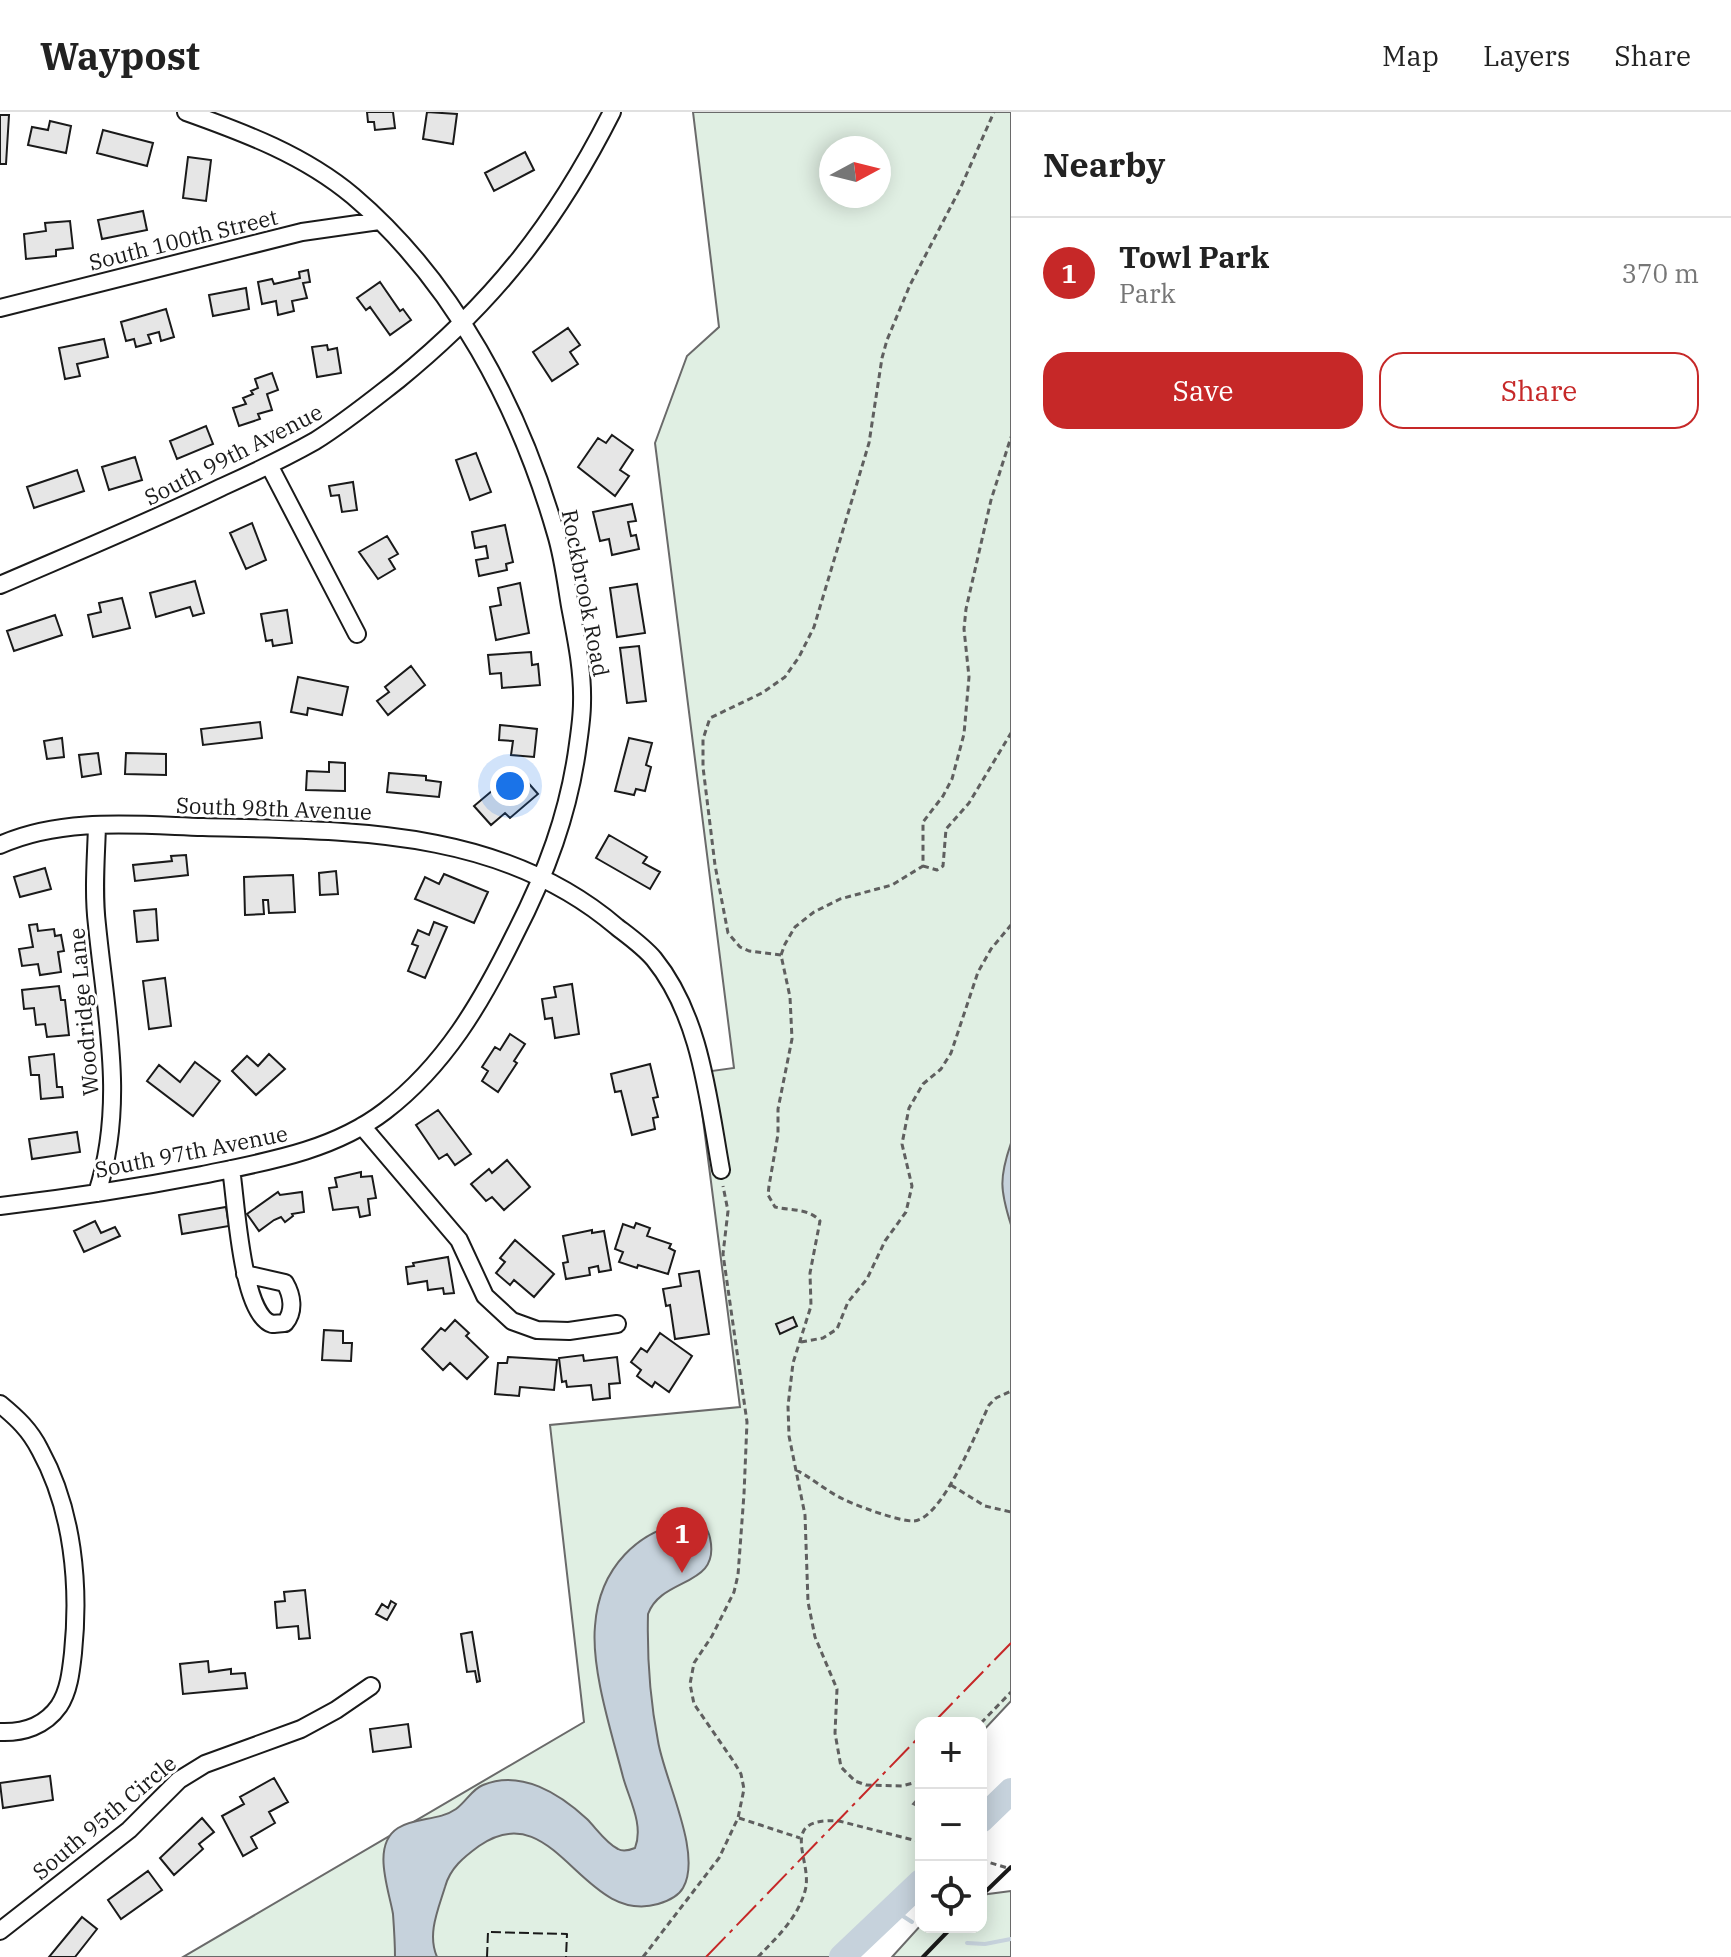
<!DOCTYPE html>
<meta charset="utf-8">
<style>
:root{--surface:#fff;--page:#f2f2f2;--text:#222;--muted:#767676;--line:#e0e0e0;--accent:#c62828}
body{margin:0;font-family:"IBM Plex Serif",serif;background:var(--page);color:var(--text)}
.controls{position:absolute;right:24px;bottom:24px;display:grid;overflow:hidden;border-radius:16px;box-shadow:0 4px 20px #0003}
.controls button{width:72px;height:72px;display:grid;place-items:center;padding:0;border:0;border-bottom:2px solid var(--line);background:var(--surface);color:var(--text);font:40px sans-serif}
.compass{position:absolute;left:819px;top:24px;width:72px;height:72px;border-radius:50%;background:var(--surface);box-shadow:0 4px 20px #0003;rotate:83deg}
.you{position:absolute;left:510px;top:674px;width:28px;height:28px;margin:-20px;border:6px solid #fff;border-radius:50%;background:#1a73e8;box-shadow:0 0 0 12px #1a73e833}
.badge{display:grid;place-items:center;width:52px;height:52px;border-radius:50%;background:var(--accent);color:#fff;font-size:26px;font-weight:700}
.pin{position:absolute;translate:-50% -66px;filter:drop-shadow(0 2px 4px #0008)}
.pin::after{content:'';position:absolute;top:42px;width:28px;height:24px;background:inherit;clip-path:polygon(0 0,100% 0,50% 100%)}
.list{margin:0;padding:0;list-style:none}
h2{display:flex;justify-content:space-between;align-items:center;height:104px;margin:0;padding:0 32px;font-size:34px}
h2 small{font-size:26px;font-weight:400;color:var(--muted)}
.list li{display:grid;grid-template-columns:52px 1fr auto;gap:24px;align-items:center;box-sizing:border-box;height:112px;padding:0 32px;border-top:2px solid var(--line)}
.list b{display:block;font-size:30px;white-space:nowrap}
.list p{margin:0;font-size:26px;white-space:nowrap;color:var(--muted)}
.list em{font-size:26px;font-style:normal;color:var(--muted)}
.actions{display:flex;gap:16px;padding:24px 32px}
.actions a{flex:1;padding:18px 0;border:2px solid var(--accent);border-radius:24px;text-align:center;font-size:28px;color:var(--accent)}
.actions .main{background:var(--accent);color:#fff}
.icon{flex:none;width:44px;height:44px;fill:none;stroke:currentColor;stroke-width:2;stroke-linecap:round;stroke-linejoin:round}
.map{position:relative;flex:none;width:1011px;height:1845px;overflow:hidden}
header{display:flex;align-items:center;gap:48px;box-sizing:border-box;height:112px;padding:0 40px;background:var(--surface);border-bottom:2px solid var(--line)}
header strong{font-size:38px}
nav{display:flex;gap:44px;margin-inline-start:auto;font-size:28px}
main{display:flex}
aside{flex:1;background:var(--surface)}
.map>svg:first-child{display:block}
</style>
<header>
<strong>Waypost</strong>
<nav><a>Map</a><a>Layers</a><a>Share</a></nav>
</header>
<main>
<div class="map">
<svg width="1011" height="1845" viewBox="0 0 1011 1845">
<rect width="100%" height="100%" fill="#fff"/>
<!-- green -->
<path fill="#e0efe3" stroke="#6a6a6a" stroke-width="2" fill-rule="evenodd" d="M693,0H1011V1589L981,1621V1611H921V1683L913,1692L921,1696V1770L842,1845H183L584,1610L550,1313L740,1295L697,961L734,956L655,331L687,244L719,215ZM831,36H879V84H831Z
M1011,1779V1845H892L921,1813L981,1815V1783Z"/>
<!-- water -->
<path fill="#c6d2dc" stroke="#6a6a6a" stroke-width="2" d="M1011,1031V1113C1000,1078 999,1066 1011,1031Z
M694,1409C703,1412 708,1416 710,1426C721,1476 662,1464 648,1502C647,1544 650,1588 658,1629C664,1667 703,1742 683,1776C678,1785 668,1789 658,1792C582,1814 555,1681 479,1734C464,1745 450,1756 445,1775C438,1798 427,1822 437,1845H395C395,1831 394,1816 393,1802C389,1778 371,1733 398,1716C415,1705 439,1709 456,1697C466,1690 472,1677 483,1673C521,1657 560,1682 587,1707C596,1716 606,1731 618,1737C623,1740 630,1738 635,1736C644,1713 629,1687 623,1665C612,1622 591,1558 595,1514C599,1457 637,1416 694,1409Z"/>
<g fill="none" stroke-linecap="round" stroke-linejoin="round">
<!-- stream -->
<path stroke="#c6d2dc" stroke-width="4" d="M892,1797L912,1810
M967,1831L985,1832L1011,1827"/>
<!-- river -->
<path stroke="#c6d2dc" stroke-width="26" d="M981,1708L1011,1679
M842,1845L921,1770"/>
</g>
<!-- building -->
<path fill="#e6e6e6" stroke="#1a1a1a" stroke-width="2" d="M367,0H393L395,16L375,18L374,10H368Z
M427,0L457,2L453,32L423,27Z
M0,3H9L6,52H0Z
M50,9L71,14L66,41L28,33L32,15L48,18Z
M103,18L153,31L147,54L97,41Z
M525,40L534,58L494,79L485,61Z
M188,45L211,48L206,89L183,86Z
M143,99L147,118L102,127L98,108Z
M70,109L73,136L56,138V144L26,147L24,122L46,119L45,111Z
M308,158L310,170L303,171L307,186L292,189L294,199L278,203L276,189L262,192L258,170L272,167L274,172L300,166L299,160Z
M380,170L400,199L403,197L411,208L390,223L370,195L366,198L357,186Z
M246,176L249,197L213,204L209,183Z
M166,197L174,225L161,229L159,220L148,223L151,231L136,235L134,227L126,229L121,210Z
M568,216L580,233L570,240L578,252L552,269L533,240Z
M104,227L108,245L77,252L80,264L65,267L59,236Z
M327,233L328,238L337,236L341,261L317,265L312,235Z
M272,261L278,278L267,282L272,298L258,302L260,307L239,314L233,296L246,292L243,286L253,282L251,279L258,276L255,267Z
M206,314L213,332L177,347L170,329Z
M612,323L633,338L620,358L629,364L615,384L578,355L598,326L606,331Z
M476,341L491,380L470,388L456,348Z
M135,345L142,368L109,378L102,355Z
M77,358L84,379L34,396L27,375Z
M353,370L357,398L342,400L339,383L331,384L329,374Z
M632,392L636,409L628,410L631,424L636,423L639,437L612,443L609,427L600,429L593,400Z
M252,411L266,448L246,457L230,421Z
M505,413L513,450L506,452L507,458L479,464L476,448L488,446L486,434L475,436L472,420Z
M387,424L398,442L389,447L395,457L378,467L359,440Z
M195,469L204,501L193,504L190,495L156,505L150,481Z
M520,471L529,521L496,528L490,495L501,493L498,476Z
M637,472L645,521L617,525L610,476Z
M122,486L130,516L93,525L88,503L101,500L99,491Z
M287,498L292,531L273,534L272,528L266,529L261,502Z
M55,503L62,523L14,539L7,519Z
M639,534L646,589L627,591L620,536Z
M531,540L532,553L538,552L540,573L502,576L501,561L490,562L488,543Z
M411,554L425,573L388,603L377,589L389,580L385,575Z
M298,565L348,575L342,603L308,596L307,603L291,600Z
M260,610L262,626L203,633L201,617Z
M500,613L537,617L534,645L511,643L513,629L499,628Z
M62,626L64,645L47,647L44,629Z
M629,626L652,631L646,653L651,655L645,679L636,677L634,683L615,679Z
M98,641L101,662L82,665L79,643Z
M126,641L166,642V663L125,662Z
M329,650L345,651V679L306,678L307,659L329,660Z
M389,661L426,664V668L441,670L439,685L387,680Z
M523,665L538,682L510,706L505,701L491,713L474,694L499,673L505,681Z
M609,723L647,745L643,751L660,760L650,777L596,746Z
M186,743L188,763L135,769L133,753L172,749L171,744Z
M45,756L51,777L20,785L14,765Z
M336,759L338,782L320,783L319,761Z
M444,762L488,780L474,811L415,787L425,765L439,772Z
M293,763L295,800L269,801L268,788H263L264,802L245,803L244,765Z
M156,797L158,828L137,830L134,799Z
M434,810L447,815L425,866L408,859L418,834L412,832L418,818L429,823Z
M37,812L38,819L54,817L55,824L61,823L64,839L58,840L61,860L40,863L38,852L22,854L19,837L33,835L29,813Z
M165,866L171,914L149,917L143,869Z
M572,872L579,922L555,926L552,906L545,907L542,887L556,885L554,875Z
M59,874L61,888H65L69,923L47,925L45,912L36,913L34,896L24,897L22,878Z
M510,922L525,932L514,949L517,951L498,980L482,969L488,959L482,955L495,935L500,938Z
M54,942L57,975H62L63,985L41,987L39,963H31L29,945Z
M269,942L285,957L256,983L232,959L247,944L258,954Z
M195,950L220,969L193,1004L147,969L159,953L180,970Z
M650,952L658,985L653,986L658,1005L653,1006L655,1017L632,1023L621,979L615,980L611,962Z
M438,998L471,1042L455,1053L447,1042L439,1047L416,1013Z
M77,1020L80,1040L32,1047L29,1027Z
M507,1048L530,1075L504,1098L492,1085L486,1089L471,1072L489,1057L492,1061Z
M361,1060V1065L372,1064L376,1086L368,1087L370,1103L360,1105L358,1095L333,1098L329,1076L337,1075L335,1066Z
M278,1080L280,1083L302,1080L304,1100L292,1102L293,1104L285,1110L281,1105L274,1108L259,1119L247,1102Z
M226,1095L229,1114L182,1122L179,1103Z
M95,1109L101,1121L115,1115L120,1124L84,1140L74,1119Z
M636,1111L650,1116L647,1124L671,1132L669,1136L675,1139L668,1162L638,1153L637,1156L619,1150L623,1140L615,1137L623,1112L634,1116Z
M592,1118V1121L604,1119L611,1158L599,1160L598,1154L589,1156L590,1163L566,1167L563,1151L568,1150L563,1124Z
M515,1128L554,1162L534,1185L514,1168L510,1173L496,1161L505,1150L500,1146Z
M448,1145L454,1181L444,1182L443,1176L428,1178L427,1169L408,1172L406,1155L414,1154L413,1151Z
M699,1159L709,1222L675,1227L670,1193L666,1194L663,1177L681,1174L679,1162Z
M793,1205L797,1214L780,1222L776,1212Z
M455,1208L469,1221L466,1224L488,1245L467,1267L450,1251L443,1258L422,1237L441,1216L445,1219Z
M324,1218L343,1219V1231H352L351,1249L322,1248Z
M660,1221L692,1244L669,1280L655,1270L652,1275L637,1264L641,1258L631,1250L641,1236L647,1240Z
M583,1243L584,1249L617,1245L620,1271L609,1272L610,1286L593,1288L591,1273L567,1275L566,1269L562,1270L559,1246Z
M508,1245L557,1248L554,1278L520,1275L519,1284L495,1282L498,1251H507Z
M305,1478L310,1526L299,1527L298,1514L277,1516L275,1490L285,1489L284,1480Z
M391,1489L396,1492L387,1508L376,1502L382,1492L388,1496Z
M472,1520L480,1569L477,1570L475,1559L467,1560L461,1522Z
M208,1549L209,1560L231,1557V1562L245,1561L247,1576L183,1582L180,1552Z
M408,1612L411,1635L373,1640L370,1617Z
M50,1664L53,1688L3,1696L0,1671Z
M274,1666L288,1690L269,1700L275,1711L251,1725L257,1736L243,1744L222,1704L244,1692L240,1685Z
M202,1706L214,1720L199,1732L203,1737L174,1763L160,1746Z
M148,1759L162,1778L121,1807L108,1788Z
M82,1805L97,1817L75,1845H49Z"/>
<g fill="none" stroke-linecap="round" stroke-linejoin="round">
<defs>
<path id="minor" d="M0,196L302,120L379,109
M269,353L357,522
M0,473C74,441 149,410 222,375C253,361 285,346 315,329C344,311 371,289 398,268C494,190 556,111 612,0
M97,714C96,747 93,780 97,813C106,904 126,992 97,1081
M0,733C62,705 137,713 203,715C349,719 500,715 617,815C630,825 644,835 654,847C701,905 708,987 721,1058
M362,1014L459,1128L485,1184L512,1209L537,1218L569,1219L617,1212
M231,1057C236,1086 241,1203 272,1212C275,1212 282,1211 285,1211C295,1199 292,1183 285,1171L245,1162
M0,1094C68,1086 135,1076 202,1063C265,1050 333,1039 385,999C445,953 481,891 514,824C546,762 569,701 578,632C580,618 582,604 582,591C583,558 576,526 570,494C566,470 563,445 556,422C520,296 454,170 353,84C304,43 245,21 186,0
M0,1292C17,1306 30,1318 40,1338C73,1398 80,1473 73,1541C71,1559 69,1579 59,1594C45,1614 23,1621 0,1620
M0,1819L129,1718L179,1668L205,1652L301,1617L336,1598L371,1574"/>
</defs>
<!-- minor casing -->
<use href="#minor" stroke="#1a1a1a" stroke-width="20"/>
<!-- path -->
<path stroke="#5f5f5f" stroke-width="3" stroke-dasharray="6 4" stroke-linecap="butt" d="M923,754L937,758L943,754L946,717L969,691L1011,621
M781,843L749,839L740,835L728,821L715,753L703,655V627L710,606L762,581L785,565L799,545L814,515L869,331L882,246L887,228L910,173L960,77L994,0
M801,1230L823,1226L837,1217L848,1190L867,1167L885,1129L906,1100L912,1074L902,1032L909,996L923,972L941,957L951,941L978,860L991,837L1011,813
M796,1358C812,1366 826,1379 843,1387C857,1394 898,1409 913,1409C942,1409 978,1316 989,1293L996,1286L1011,1279
M951,1373L985,1394L1011,1400
M981,1611L1011,1580
M921,1669L902,1674L866,1673L855,1669L841,1655L835,1621L837,1577L815,1525L808,1490L805,1403L789,1324L788,1294L793,1251L811,1194L810,1161L820,1109C809,1096 791,1099 775,1095L768,1083L769,1074L778,1022V997L792,927L790,885L781,843L785,832L795,815L814,800L840,787L892,773L923,754V710L943,684L952,667L964,622L969,565L964,517L966,497L991,388L1011,325
M739,1706L800,1726
M981,1748L1011,1757
M643,1845L719,1746L738,1706L744,1677L741,1662L734,1650L694,1592L690,1572L694,1551L712,1524L734,1480L738,1463L744,1382L747,1310L723,1142L728,1099L723,1074
M758,1845C777,1825 797,1807 805,1779C814,1749 775,1705 839,1709L921,1730"/>
<!-- minor -->
<use href="#minor" stroke="#fff" stroke-width="16"/>
<!-- fence -->
<path stroke="#1a1a1a" stroke-width="2" stroke-dasharray="10 4" stroke-linecap="butt" d="M487,1845L488,1820L567,1822L566,1845"/>
<!-- wall -->
<path stroke="#1a1a1a" stroke-width="4" d="M981,1784L1011,1755
M923,1845L952,1815"/>
<!-- power -->
<path stroke="#c62828" stroke-width="2" stroke-dasharray="28 6 4 6" stroke-linecap="butt" d="M933,1611L1011,1531
M706,1845L921,1623"/>
</g>
<g text-anchor="middle" dominant-baseline="central" stroke-width="6" stroke-linejoin="round" paint-order="stroke">
<!-- street labels -->
<g font-size="22" fill="#1a1a1a" stroke="#fff">
<text transform="translate(183 127) rotate(-14)">South 100th Street</text>
<text transform="translate(233 342) rotate(-27)">South 99th Avenue</text>
<text transform="translate(586 481) rotate(79)">Rockbrook Road</text>
<text transform="translate(274 696) rotate(2)">South 98th Avenue</text>
<text transform="translate(83 900) rotate(-95)">Woodridge Lane</text>
<text transform="translate(191 1039) rotate(-11)">South 97th Avenue</text>
<text transform="translate(104 1705) rotate(-40)">South 95th Circle</text>
</g>
</g>
</svg>
<div class="controls">
<button>+</button>
<button>−</button>
<button><svg class="icon" aria-label="locate" viewBox="0 0 24 24"><circle cx="12" cy="12" r="6"/><path d="M12 2v4M12 18v4M2 12h4M18 12h4"/></svg></button>
</div>
<svg class="compass" viewBox="-18 -18 36 36"><path d="M0-13l5 13h-10z" fill="#e53935"/><path d="M0 13l5-13h-10z" fill="#767676"/></svg>
<div class="you"></div>
<div class="pin badge" style="left:682px;top:1461px">1</div>
</div>
<aside>
<h2>Nearby<small></small></h2>
<ul class="list">
<li><span class="badge">1</span><div><b>Towl Park</b><p>Park</p></div><em>370 m</em></li>
</ul>
<div class="actions"><a class="main">Save</a><a>Share</a></div>
</aside>
</main>
